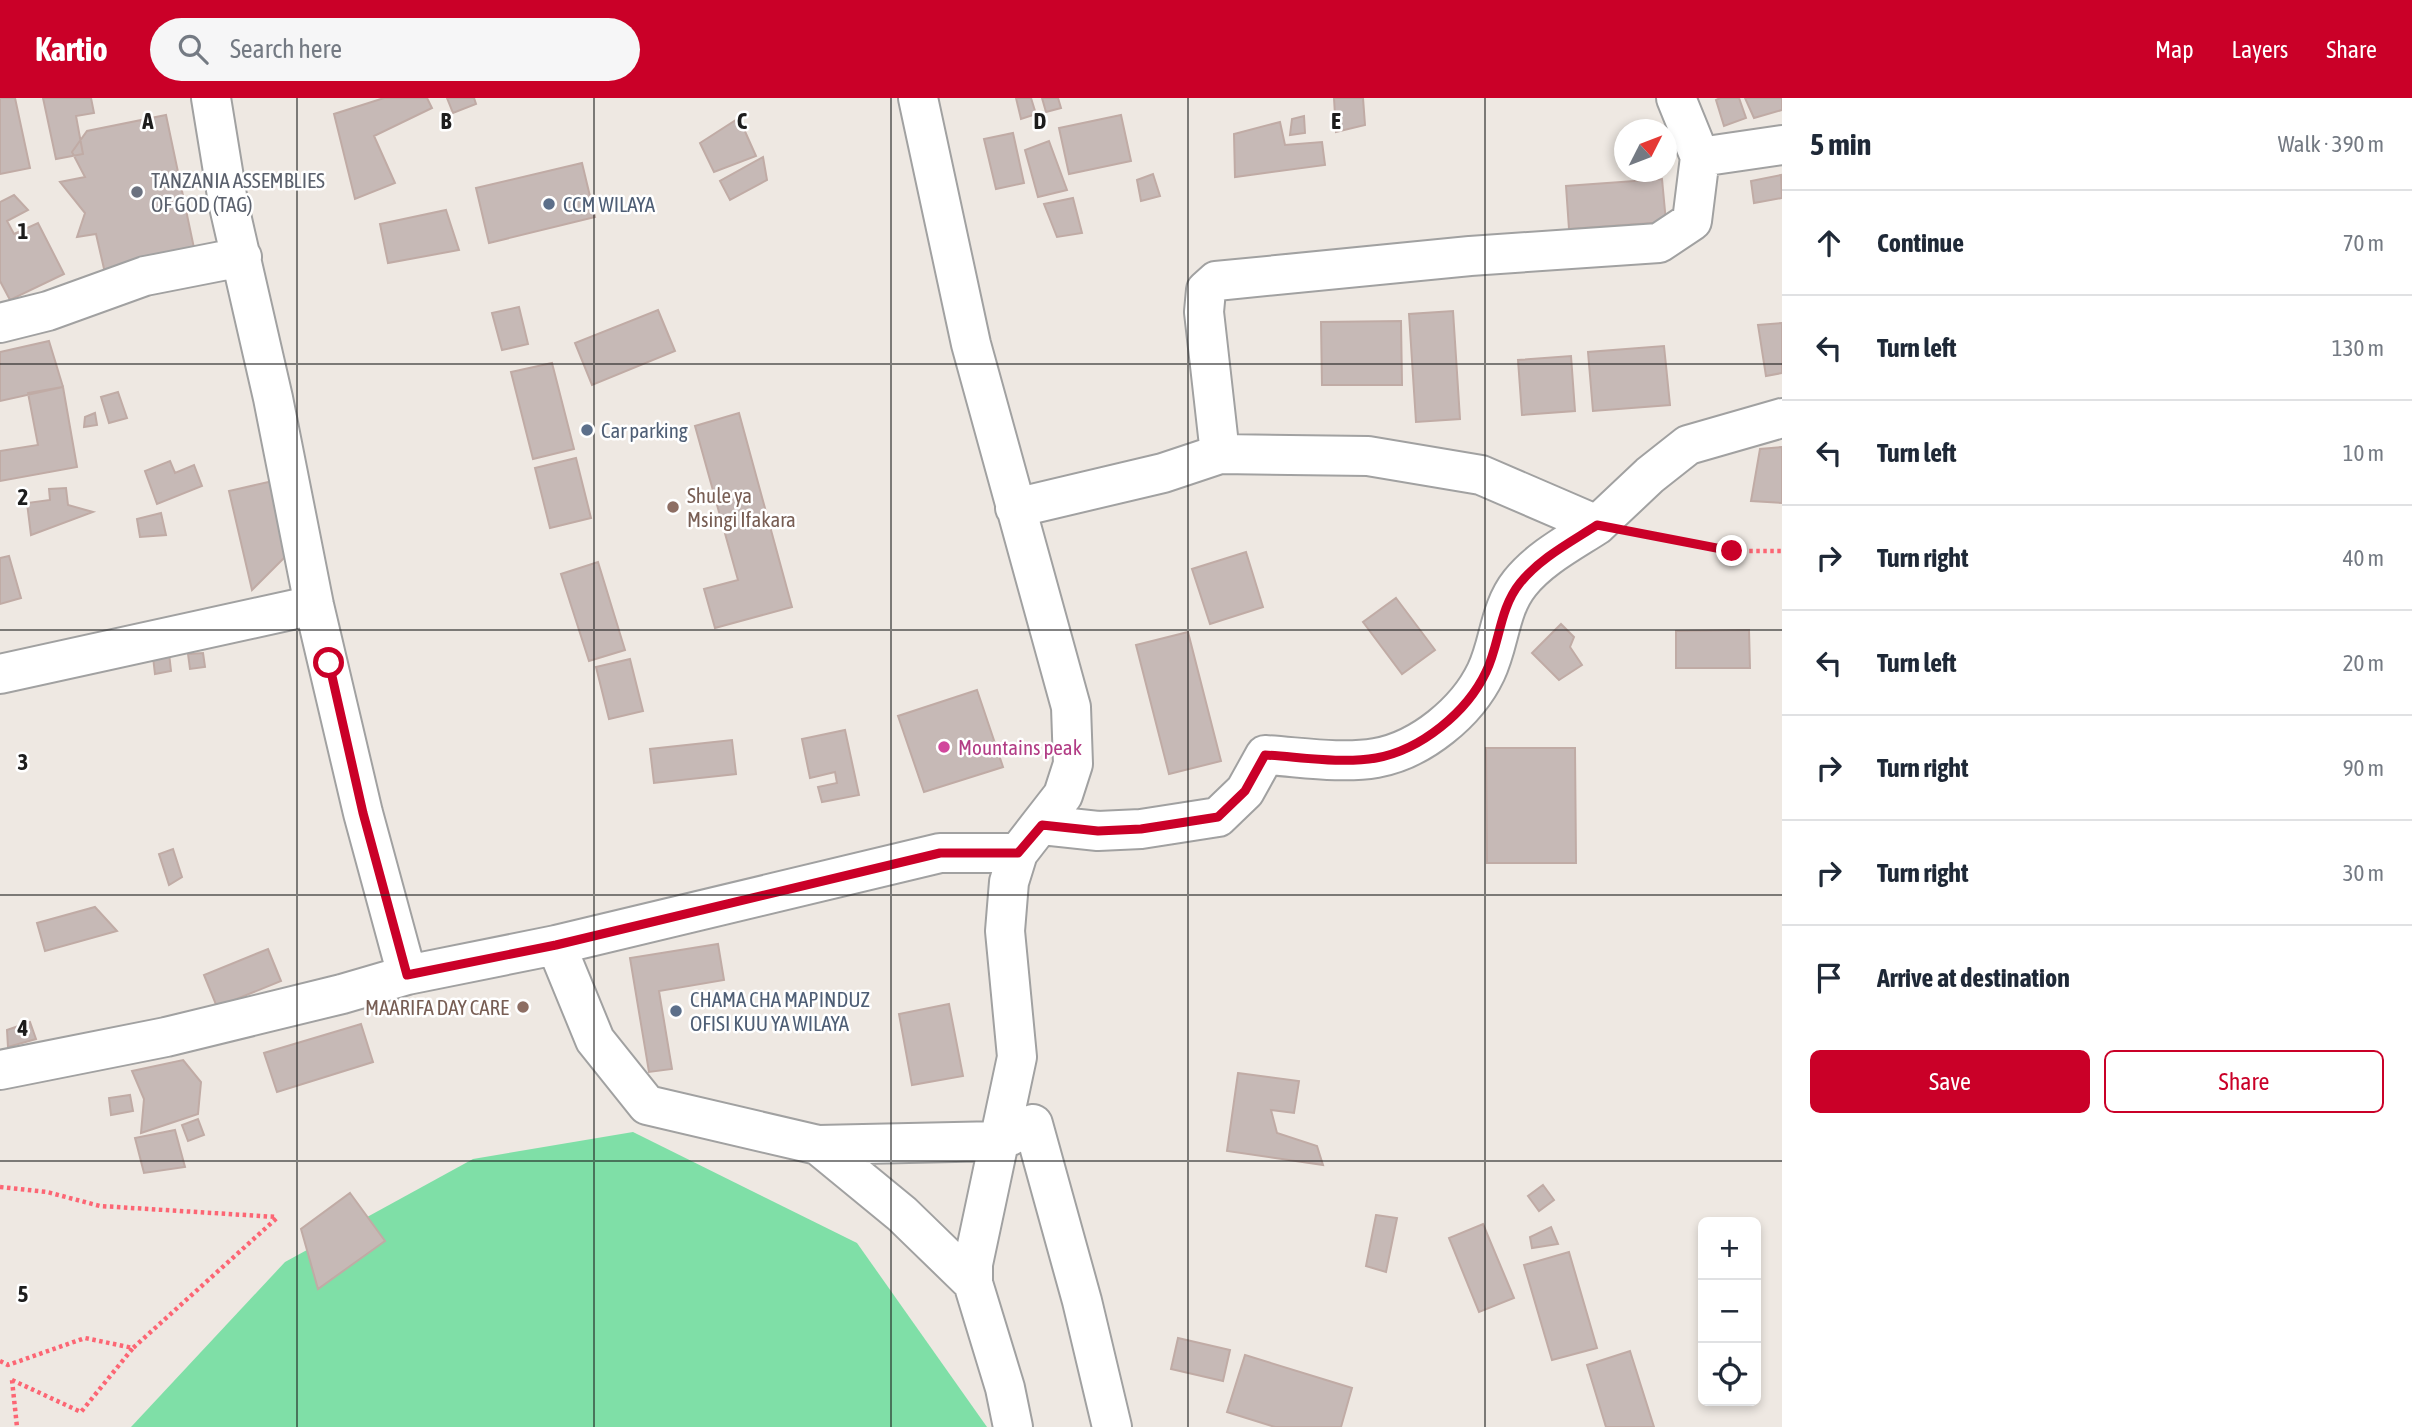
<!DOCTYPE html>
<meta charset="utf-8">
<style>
:root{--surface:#fff;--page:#f6f6f7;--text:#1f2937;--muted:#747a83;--line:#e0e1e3;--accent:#ca0028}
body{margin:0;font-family:"Asap Condensed",sans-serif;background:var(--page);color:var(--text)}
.controls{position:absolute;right:21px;bottom:21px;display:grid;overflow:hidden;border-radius:10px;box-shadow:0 4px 10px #0003}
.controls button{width:63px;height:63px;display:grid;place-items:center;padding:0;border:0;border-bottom:2px solid var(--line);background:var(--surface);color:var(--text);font:35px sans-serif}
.compass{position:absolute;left:1614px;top:21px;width:63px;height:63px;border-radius:50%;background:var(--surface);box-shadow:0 4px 10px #0003;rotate:48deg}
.stop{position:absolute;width:21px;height:21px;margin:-16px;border:5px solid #ca0028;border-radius:50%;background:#fff}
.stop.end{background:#ca0028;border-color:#fff;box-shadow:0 2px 7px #0008}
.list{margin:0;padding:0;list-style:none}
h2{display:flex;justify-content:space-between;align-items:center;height:91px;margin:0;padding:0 28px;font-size:30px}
h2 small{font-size:23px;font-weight:400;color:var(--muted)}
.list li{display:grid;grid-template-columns:46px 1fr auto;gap:21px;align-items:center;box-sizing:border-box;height:105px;padding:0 28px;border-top:2px solid var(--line)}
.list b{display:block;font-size:26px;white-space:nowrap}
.list em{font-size:23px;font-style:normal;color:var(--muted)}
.actions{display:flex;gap:14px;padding:21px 28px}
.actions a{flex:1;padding:16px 0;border:2px solid var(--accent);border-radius:10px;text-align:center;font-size:24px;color:var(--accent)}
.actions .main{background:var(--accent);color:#fff}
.icon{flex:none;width:38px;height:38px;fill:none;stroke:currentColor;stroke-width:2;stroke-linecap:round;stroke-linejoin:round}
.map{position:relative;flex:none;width:1782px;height:1329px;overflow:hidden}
header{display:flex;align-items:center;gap:42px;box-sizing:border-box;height:98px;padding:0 35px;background:var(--accent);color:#fff}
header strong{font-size:33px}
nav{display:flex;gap:38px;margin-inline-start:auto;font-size:24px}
.search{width:490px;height:63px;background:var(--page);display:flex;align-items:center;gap:18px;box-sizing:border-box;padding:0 24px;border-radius:38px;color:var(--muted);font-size:26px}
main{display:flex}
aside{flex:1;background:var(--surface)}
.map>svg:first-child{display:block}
</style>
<header>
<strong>Kartio</strong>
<div class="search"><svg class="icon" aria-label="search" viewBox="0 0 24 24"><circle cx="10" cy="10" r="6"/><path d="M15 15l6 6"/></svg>Search here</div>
<nav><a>Map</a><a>Layers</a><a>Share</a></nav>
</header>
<main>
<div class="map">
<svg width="1782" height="1329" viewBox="0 0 1782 1329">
<rect width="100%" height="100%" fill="#eee8e2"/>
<!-- pitch -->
<path fill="#7fdfa7" d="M633,1034L857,1145L987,1329H131L285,1164L473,1061Z"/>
<!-- building -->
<path fill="#c6b9b6" stroke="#c0aba5" stroke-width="2" d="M0,0H15L30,70L0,76Z
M43,0H91L94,15L76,18L83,56L56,61Z
M384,0H427L432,10L374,38L395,85L355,101L334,16Z
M447,0H474L476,6L453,15Z
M1016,0H1031L1036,16L1021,21Z
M1042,0H1058L1061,10L1046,14Z
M1334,0H1363L1365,27L1336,34Z
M1720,0H1739L1746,20L1724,28L1716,2Z
M1745,0H1782V12L1754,20Z
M166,17L198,169L108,188L96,136L77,139L85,115L60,84L85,79L72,54L87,33Z
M1121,17L1131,63L1069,76L1059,30Z
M1304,18L1305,35L1290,37L1292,21Z
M739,20L756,58L714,74L700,45Z
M1280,24L1285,47L1322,44L1325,67L1235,79L1234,36Z
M1013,35L1024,85L996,91L984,41Z
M1049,43L1067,92L1038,99L1025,52Z
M763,59L767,82L730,102L720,83Z
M582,65L595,119L489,145L476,90Z
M1153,76L1160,98L1141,103L1137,82Z
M1781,77L1782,100L1754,105L1751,83Z
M1662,81L1666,124L1569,131L1566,88Z
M14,97L28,112L7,123L14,136L38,125L64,176L10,202L0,183V104Z
M1073,100L1082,135L1057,139L1044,106Z
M446,112L459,152L388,165L380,126Z
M519,209L528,246L502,252L492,215Z
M658,212L675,253L592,287L575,245Z
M1453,213L1460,321L1416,324L1409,216Z
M1401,223L1402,287H1322L1321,224Z
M1782,225V275L1766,278L1758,227Z
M49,243L63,289L0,303V254Z
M1664,248L1670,307L1593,313L1588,254Z
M1571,258L1575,313L1522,317L1518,262Z
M552,265L574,351L533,361L511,274Z
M63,289L77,369L0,383V353L38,347L28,295Z
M118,294L127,320L109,325L101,299Z
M95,315L97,327L84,329L85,319Z
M739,315L792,509L715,530L704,491L738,482L695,328Z
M1782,349V405L1751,403L1760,351Z
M576,360L591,420L550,430L535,370Z
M170,363L175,375L194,367L202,388L157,406L145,373Z
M273,383L290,454L252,492L229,393Z
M66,390L68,407L93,414L31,437L27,405L50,402L49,391Z
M161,415L166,437L140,439L137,421Z
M1246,454L1263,509L1210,526L1192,471Z
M9,458L21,500L0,506V460Z
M598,464L625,552L589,563L561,476Z
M1396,500L1435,552L1402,576L1363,524Z
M1561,526L1574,539L1570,549L1582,567L1559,582L1532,555Z
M1749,532L1750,570H1676V533Z
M1188,534L1221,663L1169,676L1136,547Z
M169,555L171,573L155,576L153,559Z
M203,555L205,569L190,571L188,556Z
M630,561L643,613L609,621L596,569Z
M977,592L1003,669L924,694L898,618Z
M845,632L859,697L822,704L818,689L837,685L835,674L810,680L802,641Z
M732,642L736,676L654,685L650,651Z
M1486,650H1575L1576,765H1487Z
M173,751L182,779L169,787L159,756Z
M95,809L117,833L45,853L37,825Z
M718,846L724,882L659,893L672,971L649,974L630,860Z
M268,851L281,883L217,909L204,877Z
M949,906L963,978L912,987L899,916Z
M30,924L36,941L8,949L7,932Z
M361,926L373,964L277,994L264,955Z
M183,962L201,984L198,1016L141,1035L144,1001L132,973Z
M1238,975L1299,983L1294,1015L1271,1012L1277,1035L1317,1048L1323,1067L1227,1053Z
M130,997L133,1013L111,1017L109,1000Z
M198,1021L204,1037L188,1043L182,1027Z
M175,1032L185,1069L144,1075L135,1040Z
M1543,1087L1554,1102L1539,1113L1528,1098Z
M350,1095L385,1143L318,1191L301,1131Z
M1376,1117L1397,1120L1386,1174L1366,1168Z
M1483,1126L1514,1200L1479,1214L1449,1140Z
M1551,1129L1558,1146L1532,1150L1530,1139Z
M1569,1154L1597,1250L1552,1262L1524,1167Z
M1178,1240L1230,1252L1223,1283L1171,1271Z
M1630,1253L1654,1329H1606L1587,1267Z
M1245,1257L1352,1290L1341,1329H1275L1227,1314Z"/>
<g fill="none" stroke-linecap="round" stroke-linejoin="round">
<defs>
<path id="minor" d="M211,0L228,104L273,300L314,507L363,715L407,877
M918,0L971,246L1071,609L1073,666L1063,697L1018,755L1009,784L1005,833L1017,959L973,1166V1185L1005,1290L1013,1329
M1676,0L1700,59
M0,225L48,213L145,178L242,159
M1220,356L1204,214L1206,192L1216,183L1470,158L1659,145L1692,123L1700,59L1782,47
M1015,410L1163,375L1220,356L1368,358L1481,377L1597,427L1650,377L1688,347L1782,320
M0,576L314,507
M1042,727L1098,733L1141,731L1218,719L1245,693L1265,657C1300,659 1341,666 1376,660C1421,652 1467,614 1486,574C1500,545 1499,511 1520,485C1540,460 1571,444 1597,427
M556,847L595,942L647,1007L818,1047L1000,1043L1033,1026L1082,1203L1112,1329
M0,972L166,939L342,896L407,877L556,847L940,755H1018
M818,1047L902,1116L973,1185"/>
</defs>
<!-- minor casing -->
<use href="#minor" stroke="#a1a1a1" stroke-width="42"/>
<!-- path -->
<path stroke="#fc6674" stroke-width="4.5" stroke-dasharray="3.5 3.5" stroke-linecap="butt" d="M1639,435L1732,453H1782
M0,1089L47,1094L100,1108L277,1119
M0,1263L8,1267L85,1240L133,1250L278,1119
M12,1282L81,1314L133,1250
M12,1282L17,1329"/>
<!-- minor -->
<use href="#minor" stroke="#fff" stroke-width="38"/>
</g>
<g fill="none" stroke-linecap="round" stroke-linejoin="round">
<!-- route -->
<path stroke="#ca0028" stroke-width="9" d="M329,565L363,715L407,877L556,847L940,755H1018L1042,727L1098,733L1141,731L1218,719L1245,693L1265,657C1300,659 1341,666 1376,660C1421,652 1467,614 1486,574C1500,545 1499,511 1520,485C1540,460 1571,444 1597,427L1732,453"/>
</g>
<!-- grid -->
<path fill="none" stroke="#1d1d1d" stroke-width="2" stroke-opacity="0.55" d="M297,0V1329M594,0V1329M891,0V1329M1188,0V1329M1485,0V1329M0,266H1782M0,532H1782M0,797H1782M0,1063H1782"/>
<!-- markers -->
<circle fill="#6b7280" stroke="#fff" stroke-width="2.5" cx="137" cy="94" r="7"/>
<g fill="#5c6f8a" stroke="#fff" stroke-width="2.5">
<circle cx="549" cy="106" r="7"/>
<circle cx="587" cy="332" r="7"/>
<circle cx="676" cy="913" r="7"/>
</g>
<g fill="#8d6e63" stroke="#fff" stroke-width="2.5">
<circle cx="673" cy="409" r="7"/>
<circle cx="523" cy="909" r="7"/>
</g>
<circle fill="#d1479c" stroke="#fff" stroke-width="2.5" cx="944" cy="649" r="7"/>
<g text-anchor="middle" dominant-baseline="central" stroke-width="5" stroke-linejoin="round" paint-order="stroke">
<!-- worship labels -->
<g font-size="21" fill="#5b616d" stroke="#fff" text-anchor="start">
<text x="151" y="82">TANZANIA ASSEMBLIES<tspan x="151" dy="24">OF GOD (TAG)</tspan></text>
</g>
<!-- service labels -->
<g font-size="21" fill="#4e5e75" stroke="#fff" text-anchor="start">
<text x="563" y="106">CCM WILAYA</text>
<text x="601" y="332">Car parking</text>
<text x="690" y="901">CHAMA CHA MAPINDUZ<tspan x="690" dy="24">OFISI KUU YA WILAYA</tspan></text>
</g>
<!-- education labels -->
<g font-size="21" fill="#785e54" stroke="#fff" text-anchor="start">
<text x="687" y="397">Shule ya<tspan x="687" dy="24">Msingi Ifakara</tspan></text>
<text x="509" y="909" text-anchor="end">MAARIFA DAY CARE</text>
</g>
<!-- hotel labels -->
<g font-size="21" fill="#b23c85" stroke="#fff" text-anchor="start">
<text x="958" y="649">Mountains peak</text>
</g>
</g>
<g font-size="23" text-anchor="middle" font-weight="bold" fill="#1d1d1d" stroke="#fff" stroke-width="5" stroke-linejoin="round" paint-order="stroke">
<text x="148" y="31">A</text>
<text x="446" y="31">B</text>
<text x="742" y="31">C</text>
<text x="1040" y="31">D</text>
<text x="1336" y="31">E</text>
<text x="23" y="141">1</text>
<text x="23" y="407">2</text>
<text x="23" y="672">3</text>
<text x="23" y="938">4</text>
<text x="23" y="1204">5</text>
</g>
</svg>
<div class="controls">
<button>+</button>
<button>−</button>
<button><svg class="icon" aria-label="locate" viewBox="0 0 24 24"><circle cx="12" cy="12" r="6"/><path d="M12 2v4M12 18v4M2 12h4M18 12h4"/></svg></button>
</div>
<svg class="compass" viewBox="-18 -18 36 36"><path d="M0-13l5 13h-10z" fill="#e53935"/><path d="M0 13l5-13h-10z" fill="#747a83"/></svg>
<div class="stop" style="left:329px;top:565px"></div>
<div class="stop end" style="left:1732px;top:453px"></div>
</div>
<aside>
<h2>5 min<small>Walk · 390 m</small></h2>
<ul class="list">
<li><svg class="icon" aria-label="ahead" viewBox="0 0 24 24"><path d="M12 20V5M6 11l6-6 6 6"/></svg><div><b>Continue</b></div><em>70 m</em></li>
<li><svg class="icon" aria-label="left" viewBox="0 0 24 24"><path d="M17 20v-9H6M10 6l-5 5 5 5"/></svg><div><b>Turn left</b></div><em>130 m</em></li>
<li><svg class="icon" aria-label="left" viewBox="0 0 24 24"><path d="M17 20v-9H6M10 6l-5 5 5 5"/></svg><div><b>Turn left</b></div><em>10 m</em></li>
<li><svg class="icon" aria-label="right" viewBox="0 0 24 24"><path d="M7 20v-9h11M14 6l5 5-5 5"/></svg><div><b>Turn right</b></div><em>40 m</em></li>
<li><svg class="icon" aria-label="left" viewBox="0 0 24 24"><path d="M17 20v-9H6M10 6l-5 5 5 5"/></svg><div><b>Turn left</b></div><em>20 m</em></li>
<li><svg class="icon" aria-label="right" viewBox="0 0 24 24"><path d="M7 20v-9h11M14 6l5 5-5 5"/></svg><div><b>Turn right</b></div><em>90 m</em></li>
<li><svg class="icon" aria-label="right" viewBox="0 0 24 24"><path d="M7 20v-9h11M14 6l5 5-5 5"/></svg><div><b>Turn right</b></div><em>30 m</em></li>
<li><svg class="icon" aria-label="arrive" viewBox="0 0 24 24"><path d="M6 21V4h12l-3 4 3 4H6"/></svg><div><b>Arrive at destination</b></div></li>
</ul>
<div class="actions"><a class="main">Save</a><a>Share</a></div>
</aside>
</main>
